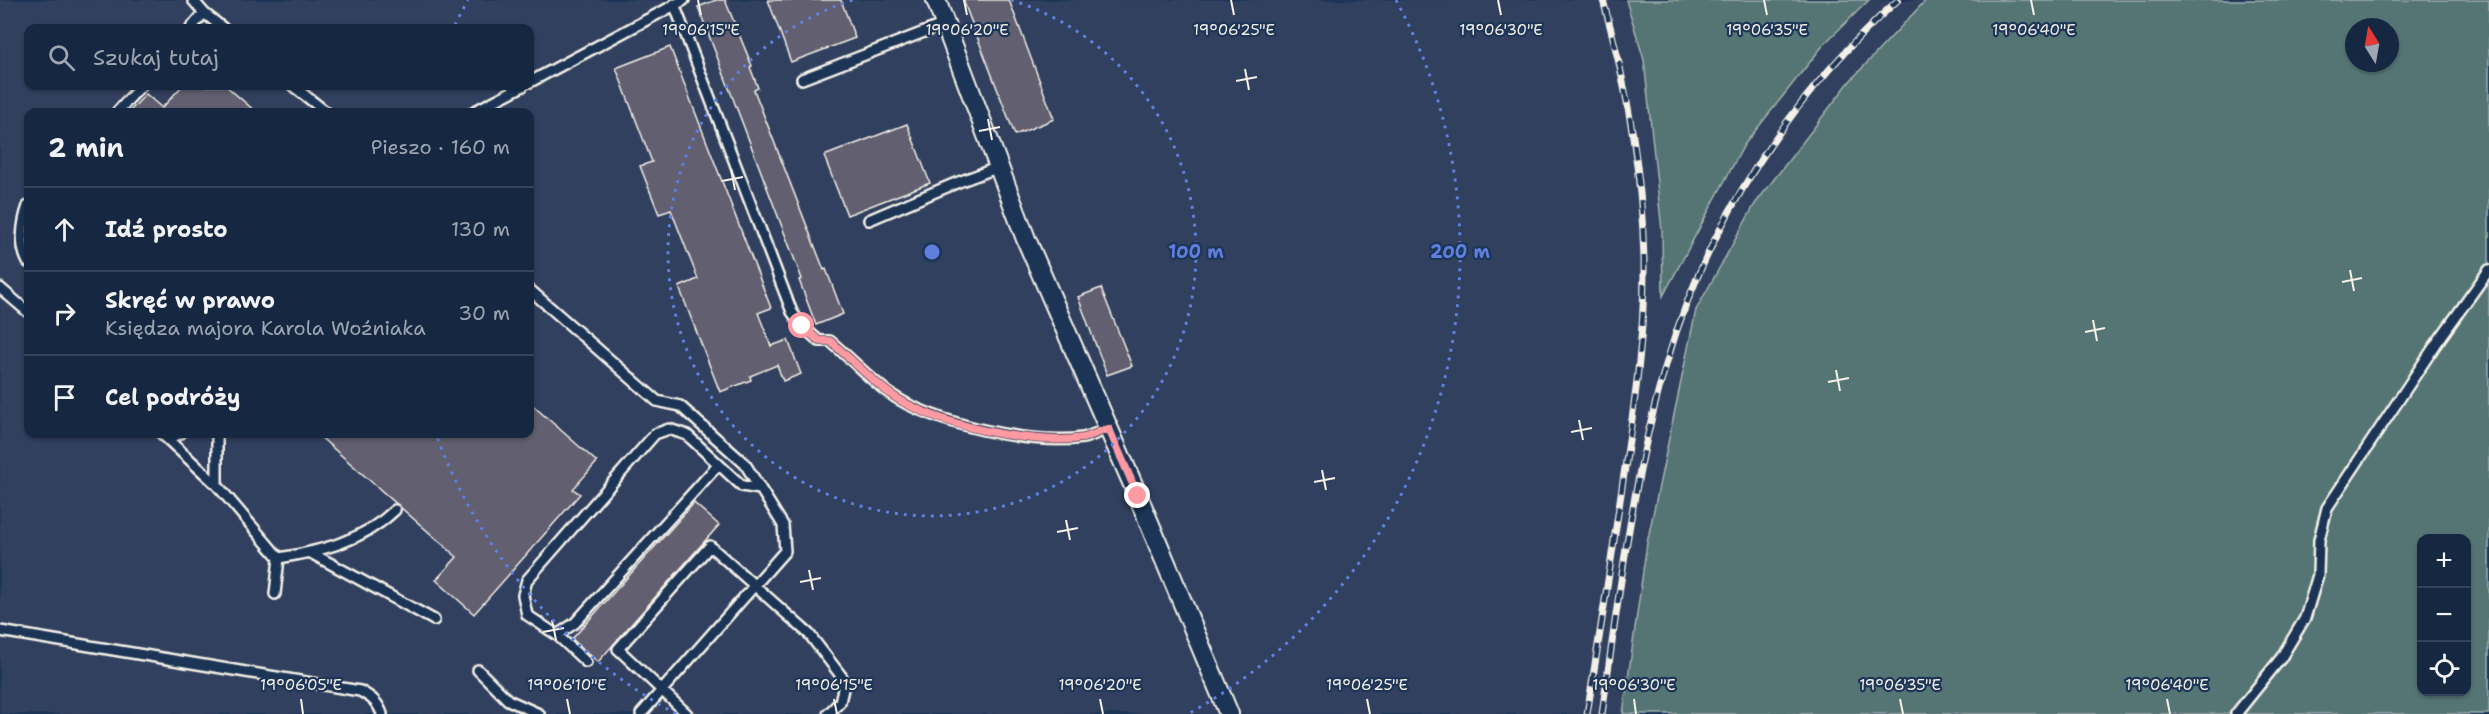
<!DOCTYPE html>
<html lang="pl">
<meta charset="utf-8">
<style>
:root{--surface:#162841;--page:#23344c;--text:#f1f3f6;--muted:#9ea6b1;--line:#35445a}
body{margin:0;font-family:"Shantell Sans",sans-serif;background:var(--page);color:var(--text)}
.controls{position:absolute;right:18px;bottom:18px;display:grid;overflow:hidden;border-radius:12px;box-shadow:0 2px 4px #0004}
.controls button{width:54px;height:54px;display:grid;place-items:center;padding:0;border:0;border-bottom:2px solid var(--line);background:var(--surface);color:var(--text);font:30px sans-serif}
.compass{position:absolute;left:2345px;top:18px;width:54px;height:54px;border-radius:50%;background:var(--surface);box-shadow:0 2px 4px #0004;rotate:349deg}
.stop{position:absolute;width:18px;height:18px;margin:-14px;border:4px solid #ff9aa2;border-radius:50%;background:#fff}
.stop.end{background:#ff9aa2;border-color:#fff;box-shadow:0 2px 6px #0008}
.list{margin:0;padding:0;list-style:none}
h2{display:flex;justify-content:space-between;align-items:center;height:78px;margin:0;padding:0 24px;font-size:26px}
h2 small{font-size:20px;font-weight:400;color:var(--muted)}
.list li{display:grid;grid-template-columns:39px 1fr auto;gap:18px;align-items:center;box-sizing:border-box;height:84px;padding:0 24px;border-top:2px solid var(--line)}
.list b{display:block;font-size:22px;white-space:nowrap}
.list p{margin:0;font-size:20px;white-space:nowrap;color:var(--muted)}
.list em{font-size:20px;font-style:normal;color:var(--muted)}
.icon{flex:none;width:33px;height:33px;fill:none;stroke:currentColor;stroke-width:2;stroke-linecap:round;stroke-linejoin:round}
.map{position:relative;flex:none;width:2489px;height:714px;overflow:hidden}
.search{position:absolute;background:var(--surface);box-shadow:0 2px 4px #0004;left:24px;top:24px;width:510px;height:66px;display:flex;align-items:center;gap:15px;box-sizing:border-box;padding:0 21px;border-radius:12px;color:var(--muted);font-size:22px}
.panel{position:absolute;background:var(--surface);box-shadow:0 2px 4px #0004;left:24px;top:108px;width:510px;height:330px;border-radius:12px}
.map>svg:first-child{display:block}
</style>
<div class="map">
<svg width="2489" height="714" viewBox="0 0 2489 714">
<rect width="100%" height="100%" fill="#1d3557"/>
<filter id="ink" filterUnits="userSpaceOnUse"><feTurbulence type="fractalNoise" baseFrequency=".0167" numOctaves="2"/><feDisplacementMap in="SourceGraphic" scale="12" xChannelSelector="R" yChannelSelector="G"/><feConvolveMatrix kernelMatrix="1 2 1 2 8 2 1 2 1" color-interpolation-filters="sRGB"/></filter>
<g filter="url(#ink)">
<!-- built -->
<path fill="#32415e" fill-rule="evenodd" d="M0,0H1636L1666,187L1664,294L1744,145L1825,43L1869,0H1926L1850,81L1755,204L1696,310L1637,714H0ZM28,28H530V86H28ZM28,112H530V434H28Z"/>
<!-- green -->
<path fill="#547575" stroke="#a4b3ae" stroke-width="1.5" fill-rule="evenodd" d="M1626,0H1869L1825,43L1744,145L1663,296L1662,231L1644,60Z
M1926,0H2489V714H1623L1647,543L1696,310L1755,204L1850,81ZM2354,27H2390V63H2354ZM2422,538H2466V692H2422Z"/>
<!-- building -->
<path fill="#625e70" stroke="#f4f1e8" stroke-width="1.5" d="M716,0H725L752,66L750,67L758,88L754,90L824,270L826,269L843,314L816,325L799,280L802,279L698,7Z
M768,0H841L855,38L791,62Z
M963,0H1009L1054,119L1015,135Z
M670,47L771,308L758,313L771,346L788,340L801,374L783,381L777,365L750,376L751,380L720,392L679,287L698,279L671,210L659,214L640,166L652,162L616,68Z
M182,86H226L256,112H129L146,94L162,108Z
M907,124L930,183L847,215L824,156Z
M1101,288L1132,366L1107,375L1078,297Z
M530,403L597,462L573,489L580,494L474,614L436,580L457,557L317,434H530Z
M694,503L719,525L598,662L572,639Z"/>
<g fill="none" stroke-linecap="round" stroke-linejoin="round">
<defs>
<path id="lane" d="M193,0L204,13L223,28
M674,4L792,312L802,326L819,341H830C850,358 868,377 889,393C930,423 1032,446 1083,438C1092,436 1100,431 1109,429
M191,28L204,13
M802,79L945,24
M530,82L684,0
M293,86L326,112
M117,112L141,86
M473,112L523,86
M28,206C22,223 19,246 28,262
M869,220L956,183L999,167
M0,288L28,312
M530,290L657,401L680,406L745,464L783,525L785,551L641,714
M162,434L217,485
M217,434V485L279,558L275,594
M167,438L180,434
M311,553L434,620
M279,558C321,551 363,541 395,510
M0,631L360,691C371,697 378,702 382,714
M557,635L575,623L718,465
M586,662L557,635L527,615L523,595L527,580L655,434L669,429L687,435L742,486L760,489
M478,670L508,700L539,714
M687,714L618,649L710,546L809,634L842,677L843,689L840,702L828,714
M2236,714L2281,658L2305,618L2318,575L2319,540L2327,508L2436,344L2489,270"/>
<path id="street" d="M936,0L1026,239L1138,496L1229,714"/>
</defs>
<!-- lane casing -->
<use href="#lane" stroke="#f4f1e8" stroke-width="14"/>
<!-- street casing -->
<use href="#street" stroke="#f4f1e8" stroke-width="22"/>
<!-- lane -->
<use href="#lane" stroke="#1d3557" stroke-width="9"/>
<!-- street -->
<use href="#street" stroke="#1d3557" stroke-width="18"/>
<defs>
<path id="rail" d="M1587,714C1599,641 1610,567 1621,494C1633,416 1645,338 1644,259C1642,171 1627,85 1603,0
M1602,714C1619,595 1633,473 1668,358C1709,220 1792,95 1898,0"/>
</defs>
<!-- rail casing -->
<use href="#rail" stroke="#f4f1e8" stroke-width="7"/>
<!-- rail -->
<use href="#rail" stroke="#1d3557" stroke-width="4.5" stroke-dasharray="14" stroke-linecap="butt"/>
</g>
</g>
<g fill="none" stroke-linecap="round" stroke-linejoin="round" filter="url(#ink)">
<!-- route -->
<path stroke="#ff9aa2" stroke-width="8" d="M802,326L819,341H830C850,358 868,377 889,393C930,424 1032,446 1083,438C1091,436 1100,431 1109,429L1138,496"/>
</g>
<!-- ticks -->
<path fill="none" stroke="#f4f1e8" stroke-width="2" d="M698,0L701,15M964,0L967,15M1231,0L1234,15M1498,0L1501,15M1764,0L1767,15M2031,0L2034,15M1245,69L1249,90M1236,81L1257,77M988,119L992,140M979,131L1000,127M731,169L735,190M722,181L743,177M2350,270L2354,291M2342,282L2362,278M2093,320L2097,341M2085,332L2105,328M1836,370L1840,391M1828,382L1849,378M1579,420L1583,440M1571,432L1592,428M1322,470L1326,490M1314,482L1335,478M1066,520L1070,540M1057,532L1078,528M809,570L813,590M800,582L821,578M552,620L556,640M543,632L564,628M301,699L303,714M567,699L570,714M834,699L837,714M1100,699L1103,714M1367,699L1370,714M1634,699L1636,714M1900,699L1903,714M2167,699L2170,714"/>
<!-- distance rings -->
<g fill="none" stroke="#5e7fdd" stroke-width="3" stroke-dasharray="3 6">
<path d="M1011 0A264 264 0 1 1 853 0"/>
<path d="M676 714A528 528 0 0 1 437 437M455 25A528 528 0 0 1 468 0M1396 0A528 528 0 0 1 1188 714"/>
</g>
<g font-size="15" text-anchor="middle" fill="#f4f1e8" stroke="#1d3557" stroke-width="4.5" stroke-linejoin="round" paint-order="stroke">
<text x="701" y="35">19°06'15"E</text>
<text x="967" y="35">19°06'20"E</text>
<text x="1234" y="35">19°06'25"E</text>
<text x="1501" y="35">19°06'30"E</text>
<text x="1767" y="35">19°06'35"E</text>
<text x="2034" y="35">19°06'40"E</text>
<text x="301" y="690">19°06'05"E</text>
<text x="567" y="690">19°06'10"E</text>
<text x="834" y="690">19°06'15"E</text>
<text x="1100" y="690">19°06'20"E</text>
<text x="1367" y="690">19°06'25"E</text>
<text x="1634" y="690">19°06'30"E</text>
<text x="1900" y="690">19°06'35"E</text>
<text x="2167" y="690">19°06'40"E</text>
</g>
<circle cx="932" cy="252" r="9" fill="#5e7fdd" stroke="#1d3557" stroke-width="3"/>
<g font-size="18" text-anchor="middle" font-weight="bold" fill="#5e7fdd" stroke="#1d3557" stroke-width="4.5" stroke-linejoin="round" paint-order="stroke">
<text x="1196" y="258">100 m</text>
<text x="1460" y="258">200 m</text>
</g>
</svg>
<div class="controls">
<button>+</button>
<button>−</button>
<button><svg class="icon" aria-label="locate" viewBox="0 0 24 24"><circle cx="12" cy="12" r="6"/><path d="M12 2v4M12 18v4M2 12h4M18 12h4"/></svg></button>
</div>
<svg class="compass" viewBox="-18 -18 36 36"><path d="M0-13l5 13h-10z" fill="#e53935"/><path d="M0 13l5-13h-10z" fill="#9ea6b1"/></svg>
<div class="stop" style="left:802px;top:326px"></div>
<div class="stop end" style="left:1138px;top:496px"></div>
<div class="search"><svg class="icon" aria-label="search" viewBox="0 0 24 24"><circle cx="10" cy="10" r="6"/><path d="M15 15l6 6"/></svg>Szukaj tutaj</div>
<section class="panel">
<h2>2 min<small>Pieszo · 160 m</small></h2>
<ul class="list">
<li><svg class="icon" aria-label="ahead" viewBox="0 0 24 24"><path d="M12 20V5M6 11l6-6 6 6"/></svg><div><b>Idź prosto</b></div><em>130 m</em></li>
<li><svg class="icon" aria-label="right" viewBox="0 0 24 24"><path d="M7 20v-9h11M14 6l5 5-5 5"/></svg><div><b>Skręć w prawo</b><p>Księdza majora Karola Woźniaka</p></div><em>30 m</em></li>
<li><svg class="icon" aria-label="arrive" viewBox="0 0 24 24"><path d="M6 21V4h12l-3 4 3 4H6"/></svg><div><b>Cel podróży</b></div></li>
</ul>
</section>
</div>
